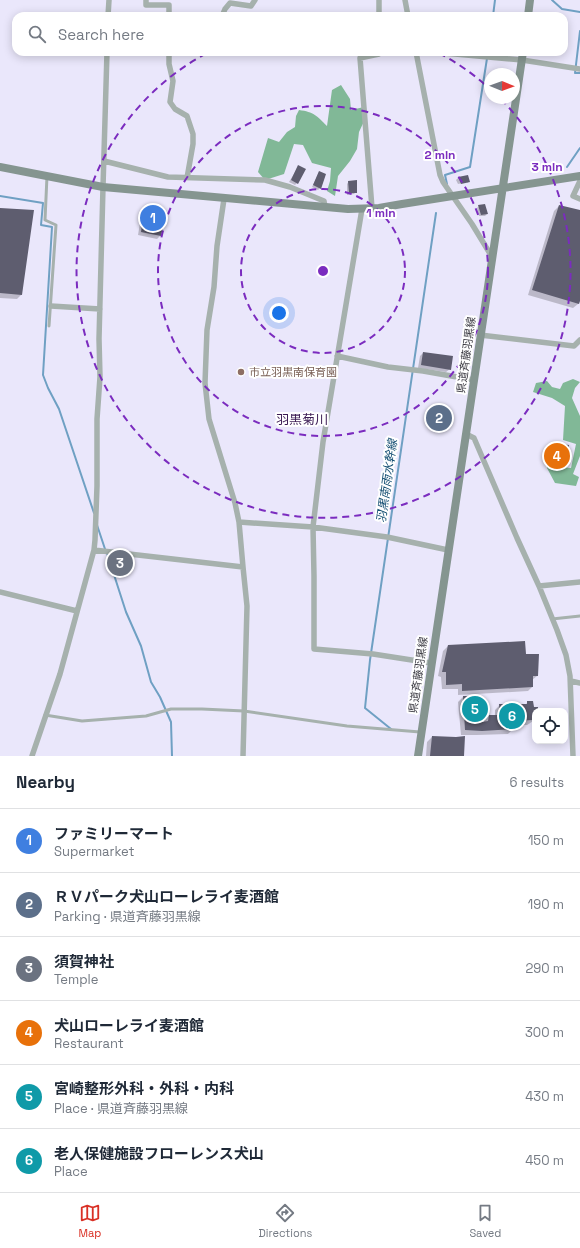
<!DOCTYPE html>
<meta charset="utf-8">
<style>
:root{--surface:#fff;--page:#f2f2f3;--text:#1f2937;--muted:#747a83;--line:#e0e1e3;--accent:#d93025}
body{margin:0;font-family:"Space Grotesk","Noto Sans JP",sans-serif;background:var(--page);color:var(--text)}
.controls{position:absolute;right:12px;bottom:12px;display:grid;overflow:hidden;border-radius:8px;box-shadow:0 2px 10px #0003}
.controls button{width:36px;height:36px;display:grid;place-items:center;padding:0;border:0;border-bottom:1px solid var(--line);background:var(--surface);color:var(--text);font:20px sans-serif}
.compass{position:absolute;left:484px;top:68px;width:36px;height:36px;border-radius:50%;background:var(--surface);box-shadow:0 2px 10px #0003;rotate:91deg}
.you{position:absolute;left:279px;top:313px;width:14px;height:14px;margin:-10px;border:3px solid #fff;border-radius:50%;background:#1a73e8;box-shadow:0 0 0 6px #1a73e833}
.badge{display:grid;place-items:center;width:26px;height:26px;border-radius:50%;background:var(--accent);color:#fff;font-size:13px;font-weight:700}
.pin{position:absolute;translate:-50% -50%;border:2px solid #fff;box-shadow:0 1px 4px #0006}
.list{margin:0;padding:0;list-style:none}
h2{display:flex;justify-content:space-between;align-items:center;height:52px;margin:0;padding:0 16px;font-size:17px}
h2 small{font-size:13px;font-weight:400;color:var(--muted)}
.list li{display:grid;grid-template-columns:26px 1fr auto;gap:12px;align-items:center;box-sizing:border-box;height:64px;padding:0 16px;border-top:1px solid var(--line)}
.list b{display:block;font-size:15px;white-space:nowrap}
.list p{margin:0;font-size:13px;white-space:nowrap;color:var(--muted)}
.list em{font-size:13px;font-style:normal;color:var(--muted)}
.icon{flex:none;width:22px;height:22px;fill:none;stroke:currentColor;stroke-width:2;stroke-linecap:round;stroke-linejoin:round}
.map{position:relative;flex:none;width:580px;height:756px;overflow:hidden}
.search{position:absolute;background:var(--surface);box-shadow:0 2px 10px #0003;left:12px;right:12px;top:12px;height:44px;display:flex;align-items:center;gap:10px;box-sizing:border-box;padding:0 14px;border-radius:12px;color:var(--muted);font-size:15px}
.sheet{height:436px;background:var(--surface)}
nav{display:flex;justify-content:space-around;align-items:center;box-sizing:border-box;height:56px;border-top:1px solid var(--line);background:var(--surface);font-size:11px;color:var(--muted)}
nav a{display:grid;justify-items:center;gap:2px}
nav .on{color:var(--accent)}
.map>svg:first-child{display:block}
</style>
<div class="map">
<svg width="580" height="756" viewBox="0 0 580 756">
<rect width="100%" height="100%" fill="#eae7fb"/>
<!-- forest -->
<path fill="#81b897" d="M341,85L350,99L351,110L364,107L366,117L359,132L357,149L350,161L338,176L335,196L327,191L330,181L331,168L312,163L303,145L294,144L284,174L265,180L258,172L268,138L279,142L287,132L295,127L296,116L299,110C314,112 317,116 327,126L332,90Z
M573,379L580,382L575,388L572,398L580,416V456L573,474L579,477L576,486L555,483L547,468V466L571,468L576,444L563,440L565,406L552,398L533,392L536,383L547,381L552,387L560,389L563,383Z"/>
<!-- shadow -->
<path fill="#0003" d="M298,167L297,183L295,185L289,182Z
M319,172L325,175L320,188L318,190L312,187Z
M467,176L468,182L467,183V182L458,184L456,180L458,178Z
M349,181L356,192L354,194L347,195V184Z
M479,206L487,214L485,216H479L477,208Z
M559,206L580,211V299L578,304L573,308L528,295L554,211Z
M0,209L21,295L17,299L0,298Z
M144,219L163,223L160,236L157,239L138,235L140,223Z
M423,353L450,369L446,372L418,368L420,356Z
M552,444L566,461L562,465L543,462V456L548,453V448Z
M448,646L525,655L537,676L532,680V687L528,691L458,695V689H442L441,677L438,676L443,651Z
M463,697H481L485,713L480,718L481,723H484V720L489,716H495V710L500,705H525L528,702L537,711H535V720L527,725H513V729L508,734L477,735H461L458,702Z
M432,737L463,756H426L427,742Z"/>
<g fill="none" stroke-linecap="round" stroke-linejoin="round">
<!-- stream -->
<path stroke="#6fa0c3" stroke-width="2" d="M552,0L562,9L580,12
M493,16L495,0
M580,31L575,73H580
M567,167L580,148
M447,184L445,175L470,167L488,52
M0,196L43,203L41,225L52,227L43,375L48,388L59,409L94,513
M97,525L105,549
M107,553L126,612L141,646L151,682L160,697L171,722L172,756
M391,729L365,708L370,660L436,213"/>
</g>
<!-- building -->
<path fill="#5e5d6f" d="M298,165L306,169L298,184L291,180Z
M319,171L326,174L321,189L313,185Z
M468,175L470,182L461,184L458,177Z
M357,180V193H349L348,181Z
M485,204L488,214L481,215L478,205Z
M559,205L580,210V301L579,304L532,290Z
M0,208L34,210L22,295L0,293Z
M143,218L164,222L161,236L141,232Z
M423,352L453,356L451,370L421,365Z
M552,443L569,445L567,462L545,459L546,452H550Z
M525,641L526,654H539L538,676H533V687L462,691V684L446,685V672H442L448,645Z
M463,696H482L483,704H486V714H481L482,722L488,721L489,715H500L499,704H527V701H533L534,707H538V711H535V718H532L533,720L514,721V729L482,731L465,730Z
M432,736L456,737L465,736L464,756H430Z"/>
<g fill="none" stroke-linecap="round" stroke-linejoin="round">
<!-- lane -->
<path stroke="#a6b1ad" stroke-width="3" d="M47,176L45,220L56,225L49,326
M552,619L580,616
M45,715L82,721L146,716L171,709H202L244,711L347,726L420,732"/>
<!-- street -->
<path stroke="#a6b1ad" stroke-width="5.5" d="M146,0V5H169V16
M405,0L408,16
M108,16L109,0
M222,16L225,9L230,3L251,6L255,0
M379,16V0
M169,52V64L173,81L170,102L175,109L187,116L193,134V144L187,178
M416,52L440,175L443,182L472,224L492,257
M433,52L522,60L580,69
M104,161L168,177L265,180L290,187L324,201L325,207
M580,181L573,196L580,199
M224,199L217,246L214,287L207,330L205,383L209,419L235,503L239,522L243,567L247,606L243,756
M372,208L360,58L379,54V52
M362,209L323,442L313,527L314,576V649L373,654L431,663
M51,306L100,309
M480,335L574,346L580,340
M337,356L388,367L423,371L474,380
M466,434L474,438L517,538L539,586L557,630L566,655L570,676L573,756
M239,522L313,527L387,537L448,550
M94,550L243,567
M539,586L580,582
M0,592L77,611
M571,681L580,683
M32,756L60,674L94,550L95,540L97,486V419L100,377L99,339L103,187L107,52"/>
<!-- secondary -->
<path stroke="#859590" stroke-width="8" d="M528,16L530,0
M0,167L103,187L348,209L379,208L402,204L580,176
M418,756L523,52"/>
</g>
<!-- distance rings -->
<g fill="none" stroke="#7b2cbf" stroke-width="2" stroke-dasharray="7 5">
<circle cx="323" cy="271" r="82"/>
<circle cx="323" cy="271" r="165"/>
<path d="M439 53A247 247 0 0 1 490 89M501 99A247 247 0 1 1 207 53"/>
</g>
<!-- markers -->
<circle fill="#8d6e63" stroke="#fff" stroke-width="1.5" cx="241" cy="372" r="4"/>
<g text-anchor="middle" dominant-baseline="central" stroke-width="4" stroke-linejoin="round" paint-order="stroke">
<!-- street labels -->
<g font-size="11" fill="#3c3b43" stroke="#fff">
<text transform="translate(466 355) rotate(-82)">県道斉藤羽黒線</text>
<text transform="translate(418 675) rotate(-82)">県道斉藤羽黒線</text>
</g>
<!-- education labels -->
<g font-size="11" fill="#785e54" stroke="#fff" text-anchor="start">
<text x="249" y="372">市立羽黒南保育園</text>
</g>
<!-- water labels -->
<g font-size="12" font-style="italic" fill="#154f73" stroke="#fff">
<text transform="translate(387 481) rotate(-82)">羽黒南雨水幹線</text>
</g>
<!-- quarter labels -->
<g font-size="13" fill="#3b1b53" stroke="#fff">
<text x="302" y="419">羽黒菊川</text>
</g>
</g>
<circle cx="323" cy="271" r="6" fill="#7b2cbf" stroke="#fff" stroke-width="2"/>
<g font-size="12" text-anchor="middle" font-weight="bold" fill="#7b2cbf" stroke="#fff" stroke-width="4" stroke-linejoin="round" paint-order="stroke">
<text x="440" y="159">2 min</text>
<text x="547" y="171">3 min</text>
<text x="381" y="217">1 min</text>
</g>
</svg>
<div class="controls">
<button><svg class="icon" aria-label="locate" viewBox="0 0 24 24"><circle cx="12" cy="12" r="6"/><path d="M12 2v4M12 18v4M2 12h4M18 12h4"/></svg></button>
</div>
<svg class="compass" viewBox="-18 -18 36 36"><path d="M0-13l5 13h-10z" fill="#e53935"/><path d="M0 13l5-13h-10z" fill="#747a83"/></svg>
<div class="you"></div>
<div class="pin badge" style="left:153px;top:218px;background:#3f7fe0">1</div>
<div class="pin badge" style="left:439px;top:418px;background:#5c6f8a">2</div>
<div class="pin badge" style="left:120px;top:563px;background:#6b7280">3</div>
<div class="pin badge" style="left:557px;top:456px;background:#e8710a">4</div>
<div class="pin badge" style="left:475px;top:709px;background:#0f9aa8">5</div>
<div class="pin badge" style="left:512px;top:716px;background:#0f9aa8">6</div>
<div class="search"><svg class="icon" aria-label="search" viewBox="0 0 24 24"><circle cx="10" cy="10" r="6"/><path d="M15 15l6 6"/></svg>Search here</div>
</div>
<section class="sheet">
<h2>Nearby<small>6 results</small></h2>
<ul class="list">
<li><span class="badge" style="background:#3f7fe0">1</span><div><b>ファミリーマート</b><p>Supermarket</p></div><em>150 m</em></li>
<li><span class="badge" style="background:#5c6f8a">2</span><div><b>ＲＶパーク犬山ローレライ麦酒館</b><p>Parking · 県道斉藤羽黒線</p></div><em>190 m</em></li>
<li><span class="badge" style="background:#6b7280">3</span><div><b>須賀神社</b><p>Temple</p></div><em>290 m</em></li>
<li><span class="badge" style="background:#e8710a">4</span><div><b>犬山ローレライ麦酒館</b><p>Restaurant</p></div><em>300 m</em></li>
<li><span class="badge" style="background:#0f9aa8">5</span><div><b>宮崎整形外科・外科・内科</b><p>Place · 県道斉藤羽黒線</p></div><em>430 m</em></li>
<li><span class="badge" style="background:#0f9aa8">6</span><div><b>老人保健施設フローレンス犬山</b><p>Place</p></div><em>450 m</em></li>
</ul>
</section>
<nav>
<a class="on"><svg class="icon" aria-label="map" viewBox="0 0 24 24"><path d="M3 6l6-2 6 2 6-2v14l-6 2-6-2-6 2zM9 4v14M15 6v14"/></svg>Map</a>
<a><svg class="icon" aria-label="directions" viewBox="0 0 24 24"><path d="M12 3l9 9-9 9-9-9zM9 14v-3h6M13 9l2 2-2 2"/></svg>Directions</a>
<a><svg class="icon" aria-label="saved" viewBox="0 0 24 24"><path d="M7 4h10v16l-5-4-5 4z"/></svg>Saved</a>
</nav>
